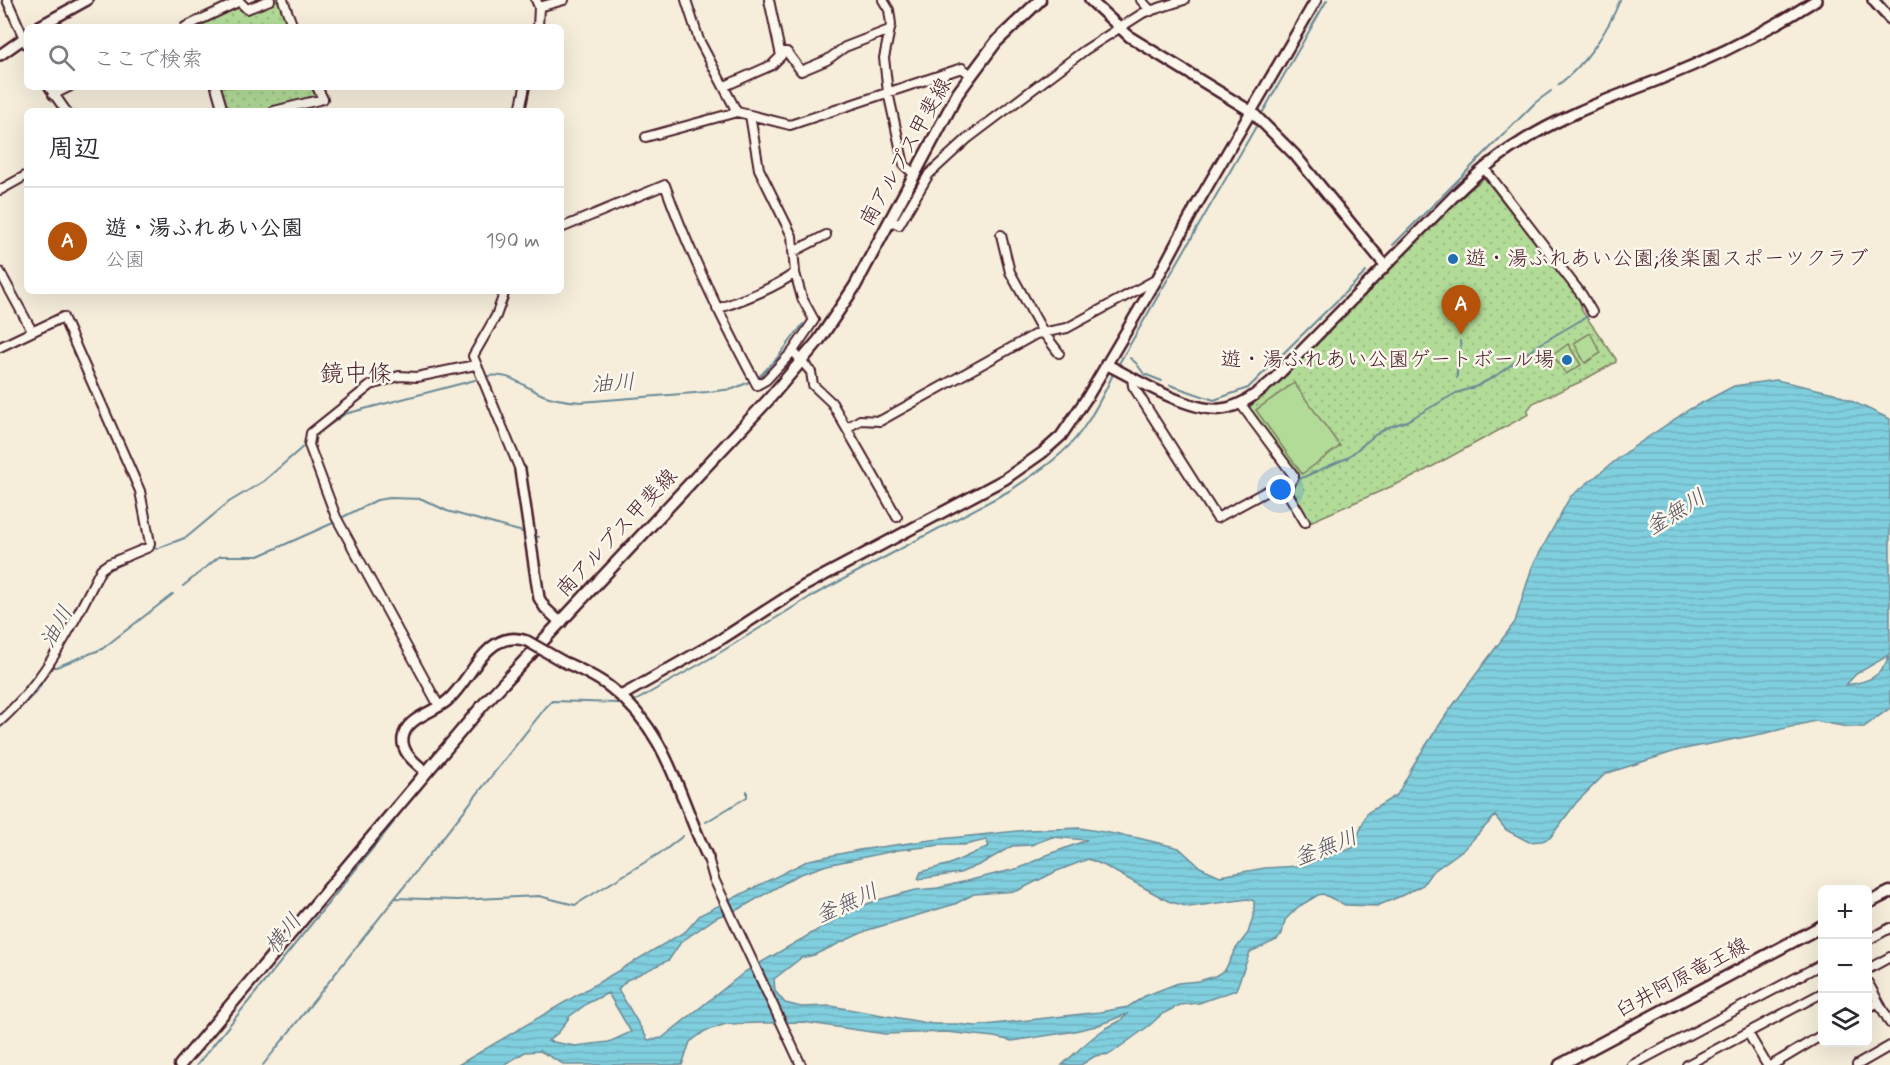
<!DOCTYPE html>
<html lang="ja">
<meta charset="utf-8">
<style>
:root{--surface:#fff;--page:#f7f7f7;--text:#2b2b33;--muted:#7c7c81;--line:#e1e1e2;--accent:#b45309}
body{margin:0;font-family:Mynerve,"Klee One",sans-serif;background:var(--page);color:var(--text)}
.controls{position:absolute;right:18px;bottom:18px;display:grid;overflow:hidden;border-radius:9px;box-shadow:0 6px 24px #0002}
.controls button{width:54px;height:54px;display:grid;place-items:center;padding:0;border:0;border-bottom:2px solid var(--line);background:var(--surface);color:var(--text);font:30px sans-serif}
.you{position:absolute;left:1281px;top:490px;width:21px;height:21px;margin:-15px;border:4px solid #fff;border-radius:50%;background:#1a73e8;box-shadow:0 0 0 9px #1a73e833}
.badge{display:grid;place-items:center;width:39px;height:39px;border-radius:50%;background:var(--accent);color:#fff;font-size:20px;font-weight:700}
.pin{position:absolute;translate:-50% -50px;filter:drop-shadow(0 2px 3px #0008)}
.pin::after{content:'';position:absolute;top:32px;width:21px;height:18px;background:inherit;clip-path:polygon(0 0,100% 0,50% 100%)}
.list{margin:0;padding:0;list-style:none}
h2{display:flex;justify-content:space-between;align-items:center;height:78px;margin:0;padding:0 24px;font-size:26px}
h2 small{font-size:20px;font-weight:400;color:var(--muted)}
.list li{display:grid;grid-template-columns:39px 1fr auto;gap:18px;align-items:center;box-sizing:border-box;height:108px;padding:0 24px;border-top:2px solid var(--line)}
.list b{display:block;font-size:22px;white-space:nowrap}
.list p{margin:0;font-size:20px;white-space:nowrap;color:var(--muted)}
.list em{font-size:20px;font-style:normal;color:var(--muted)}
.icon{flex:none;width:33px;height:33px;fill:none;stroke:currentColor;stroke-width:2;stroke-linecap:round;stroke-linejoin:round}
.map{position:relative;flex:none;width:1890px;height:1065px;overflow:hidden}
.search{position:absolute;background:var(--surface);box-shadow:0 6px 24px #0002;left:24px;top:24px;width:540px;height:66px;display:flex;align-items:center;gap:15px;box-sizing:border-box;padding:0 21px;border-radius:9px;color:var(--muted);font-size:22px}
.panel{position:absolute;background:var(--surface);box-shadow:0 6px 24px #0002;left:24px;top:108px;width:540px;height:186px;border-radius:9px}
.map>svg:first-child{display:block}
</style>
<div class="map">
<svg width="1890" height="1065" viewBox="0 0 1890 1065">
<defs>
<pattern id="green-dots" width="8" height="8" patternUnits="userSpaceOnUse" patternTransform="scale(1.5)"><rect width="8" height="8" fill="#b2db98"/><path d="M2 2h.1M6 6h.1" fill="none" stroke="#9bbc83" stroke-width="1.8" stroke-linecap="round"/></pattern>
<pattern id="water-rules" width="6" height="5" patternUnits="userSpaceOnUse" patternTransform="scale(1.5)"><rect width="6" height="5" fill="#80cfde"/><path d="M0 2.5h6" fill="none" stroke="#70b1bf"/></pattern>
</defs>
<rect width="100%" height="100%" fill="#f6eedb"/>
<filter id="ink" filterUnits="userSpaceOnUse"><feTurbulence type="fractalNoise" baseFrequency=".0167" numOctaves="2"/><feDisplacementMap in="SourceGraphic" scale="12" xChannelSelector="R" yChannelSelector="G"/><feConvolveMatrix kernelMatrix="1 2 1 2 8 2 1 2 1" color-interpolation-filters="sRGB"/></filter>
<g filter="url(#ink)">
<!-- green -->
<path fill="url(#green-dots)" stroke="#7e7d62" stroke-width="1.5" d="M270,0H283L293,27H197L195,22L238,2L247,9Z
M216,87H314L319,100L274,111H223Z
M1484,178L1579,298L1582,311L1616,359V362L1580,382L1533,403L1527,411L1529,414L1413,477L1310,522L1290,489L1296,483L1249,408L1458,200Z"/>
<!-- pitch -->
<path fill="#b2db98" stroke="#7e7d62" stroke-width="1.5" d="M1590,333L1601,353L1585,363L1574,343Z
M1568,344L1581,365L1566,374L1553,355Z
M1294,383L1340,446L1302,474L1256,410Z"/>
<!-- water -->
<path fill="url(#water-rules)" stroke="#6a8996" stroke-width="1.5" fill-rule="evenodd" d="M1776,380L1834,393L1890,419V708L1864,727H1848L1815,721L1766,733L1679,750L1605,774L1576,803L1550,838L1542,841L1529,842L1506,830L1495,816L1464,849L1431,873L1423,885L1401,896L1377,906L1345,905L1323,894L1318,895L1298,907L1285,920L1282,934L1277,940L1250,952L1236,990L1199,1003L1180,1005L1162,1014L1150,1025L1110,1054L1095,1056L1081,1065H1062C1076,1053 1088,1040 1103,1030C1112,1024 1121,1023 1127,1014L1096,1026L1070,1032L1012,1041L994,1037L946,1032L885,1034L802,1022L726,1024L705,1031L690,1042L682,1065H565L540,1051L525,1052L504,1065H458L686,931L700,915L809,860L859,850L931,840L1028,830L1080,828L1138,838L1179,848L1200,867L1220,876L1265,868L1300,866L1353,848L1367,813L1397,795L1417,759L1448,712L1515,622L1532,567L1570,497L1629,450L1690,409L1734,386ZM1889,655C1882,677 1868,682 1846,685L1856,674ZM1052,837L1087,840L1047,855L1020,868L938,888L916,890L874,901L849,912L746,971L662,1038L648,1040L618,989L627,980L669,960L681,942L717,917L741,908L798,875L827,865L898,850L943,845H965L986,840L989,846L950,864L921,872L918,879L960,873L981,864L1012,846L1031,845ZM1088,859L1103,865L1168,901L1189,907L1248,899L1254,901V914L1248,933L1235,950L1225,970L1215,976L1199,981L1178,983L1145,996L1128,1007L1100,1012L976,1026L956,1024H933L831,1006L801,1007L785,1003L775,991L774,979L801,958L814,955L868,930L955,904L974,894L1017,891L1057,871ZM608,993L631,1032L609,1042L575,1046L548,1041L559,1032L570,1016L588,1003Z"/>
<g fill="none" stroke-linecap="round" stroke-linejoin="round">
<!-- stream -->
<path stroke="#6a8996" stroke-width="2" d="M1558,85C1585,65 1608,31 1620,0
M1260,117L1327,0
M1393,245L1536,102L1551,91
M1130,358L1136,363L1144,374L1162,381
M1117,367L1258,123
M760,376L778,357L803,324
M484,377C510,371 520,385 543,395C555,400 568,401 581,402L707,392L733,389L749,382
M1457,378V365L1461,352L1460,341
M1170,385L1214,400L1248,388L1366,272
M313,437L345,414L475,380
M1297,480L1347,458L1375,435L1386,428L1407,421L1456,393L1475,387L1494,377L1540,344L1588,316
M341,518L377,500L390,498L422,499L447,511L523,532
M535,536L539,537
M156,549L187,537L229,502L264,481L305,445
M183,586L220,556H259L333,523
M85,609L106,571L146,553
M52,667H56L102,649L173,594
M635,701L716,655L810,597L1011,490C1036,473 1064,456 1082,430C1095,412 1105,392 1114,372
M0,728L37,691L58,655
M706,822L747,797V791
M395,898L457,900L539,896L575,905L665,850L683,836
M197,1065L394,822
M263,1065L546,707L552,701L618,703"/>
<defs>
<path id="minor" d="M7,0L27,45
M238,0L247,9L270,0
M283,0L293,27
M536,0L539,7L538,27
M686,0L699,40L737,112
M883,0L889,10L891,24L884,58L888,92L904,165L914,174
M1141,0L1151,11
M539,7L564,0
M185,27L238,2
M781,52H787L801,71L827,60L845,47L889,30
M725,86L772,65L781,56L769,0
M49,87L66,111
M216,87L223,111
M53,95L69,87
M274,111L323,99L317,87
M520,111L525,87
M750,115L790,125L962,68L971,75
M646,137L737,112L750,115L759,169L792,236L795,273L802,298L814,320L793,351L811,372L813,385L832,403L897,517
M1484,168L1582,295L1592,312
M0,190L27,175
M890,220L899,225L929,174L967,139L1085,50L1143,13L1184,0
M561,228L665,185C690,255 722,320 757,385L766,380L793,351
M1001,235L1010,272L1043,332L1059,353
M793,252L826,235
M0,272L32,331
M505,291L496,316L473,356L520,470
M717,309C744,299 771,290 795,273
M0,347L63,317L140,491L150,543L149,547L108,564L101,569C74,623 46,680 0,721
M1132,377L1133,386L1217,518L1276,486
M1240,403L1294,476L1287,488V492L1305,522
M847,428L860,420L880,421L1036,334L1067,328L1157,279
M439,706L336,517L309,445L311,433L371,385L399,376L417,377L475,365
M708,858L714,879L801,1065
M1868,940L1890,928
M1868,969L1890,957
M1868,983L1890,1023
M1868,1008L1878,1002
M1748,1033L1767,1065
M1632,1065L1822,964
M1687,1065L1822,993
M1772,1065L1822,1035
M1857,1065L1890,1046"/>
<path id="tertiary" d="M1090,0L1130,37L1252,112L1295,155L1385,265
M1873,0L1890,19
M38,27L87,0
M0,55L27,36
M1106,364C1135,379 1189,412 1221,409C1241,407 1258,393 1273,380L1454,196C1474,176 1496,157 1521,142C1563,115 1612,98 1658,80C1713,58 1766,32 1816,0
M520,470L539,598L545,608L561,623
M562,661C579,669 596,676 611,688C669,733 678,796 708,858
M621,696L723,638L804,586L1005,479L1042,453L1061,436L1088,396L1157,279L1196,206L1316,0
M425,771C416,763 401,753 403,738C406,717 434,713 448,700C465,685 477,656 496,644C506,638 516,637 527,641"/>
<path id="secondary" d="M1868,903L1890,892
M180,1065L483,705L769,399L819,340L855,286L958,93L996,42L1040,0
M1560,1065L1822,926"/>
</defs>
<!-- minor casing -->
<use href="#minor" stroke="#4a1f2b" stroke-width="12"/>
<!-- tertiary casing -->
<use href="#tertiary" stroke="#4a1f2b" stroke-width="14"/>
<!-- secondary casing -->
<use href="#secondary" stroke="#4a1f2b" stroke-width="15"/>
<!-- minor -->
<use href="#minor" stroke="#fbf7ec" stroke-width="8"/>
<!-- tertiary -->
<use href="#tertiary" stroke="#fbf7ec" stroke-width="9"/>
<!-- secondary -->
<use href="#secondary" stroke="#fbf7ec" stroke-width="10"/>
<defs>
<path id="tertiary-bridge" d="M527,641L562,661"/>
</defs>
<!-- tertiary-bridge casing -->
<use href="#tertiary-bridge" stroke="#4a1f2b" stroke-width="14" stroke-linecap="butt"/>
<!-- tertiary-bridge -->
<use href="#tertiary-bridge" stroke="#fbf7ec" stroke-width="9"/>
</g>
</g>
<!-- markers -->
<g fill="#1f6fb2" stroke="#fbf7ec" stroke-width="2">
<circle cx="1453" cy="259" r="6"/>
<circle cx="1567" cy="360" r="6"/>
</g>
<g text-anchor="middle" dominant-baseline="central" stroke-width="5" stroke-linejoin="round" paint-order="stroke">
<!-- street labels -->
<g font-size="21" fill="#4a1f2b" stroke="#fbf7ec">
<text transform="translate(906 152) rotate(-61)">南アルプス甲斐線</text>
<text transform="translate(617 533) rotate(-47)">南アルプス甲斐線</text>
<text transform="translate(1682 978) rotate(-28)">臼井阿原竜王線</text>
</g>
<!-- poi labels -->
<g font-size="21" fill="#4a1f2b" stroke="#fbf7ec" text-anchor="start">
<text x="1465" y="259">遊・湯ふれあい公園;後楽園スポーツクラブ</text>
<text x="1555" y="360" text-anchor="end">遊・湯ふれあい公園ゲートボール場</text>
</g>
<!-- water labels -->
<g font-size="22" font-style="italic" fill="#5a5461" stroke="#fbf7ec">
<text transform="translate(613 384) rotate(-4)">油川</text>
<text transform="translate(1676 513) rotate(-32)">釜無川</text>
<text transform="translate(57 627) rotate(-60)">油川</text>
<text transform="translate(1326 848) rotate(-21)">釜無川</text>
<text transform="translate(847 904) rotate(-24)">釜無川</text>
<text transform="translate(284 934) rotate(-51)">横川</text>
</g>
<!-- quarter labels -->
<g font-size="24" fill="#4a1f2b" stroke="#fbf7ec">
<text x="356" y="374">鏡中條</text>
</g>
</g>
</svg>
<div class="controls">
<button>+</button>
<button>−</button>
<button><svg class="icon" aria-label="layers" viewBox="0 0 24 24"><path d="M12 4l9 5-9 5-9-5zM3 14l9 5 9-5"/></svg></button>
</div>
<div class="you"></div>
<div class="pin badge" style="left:1461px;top:335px">A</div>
<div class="search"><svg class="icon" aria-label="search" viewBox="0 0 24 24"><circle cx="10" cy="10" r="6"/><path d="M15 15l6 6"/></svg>ここで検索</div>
<section class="panel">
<h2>周辺<small></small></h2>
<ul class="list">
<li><span class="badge">A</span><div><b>遊・湯ふれあい公園</b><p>公園</p></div><em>190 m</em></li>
</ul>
</section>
</div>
